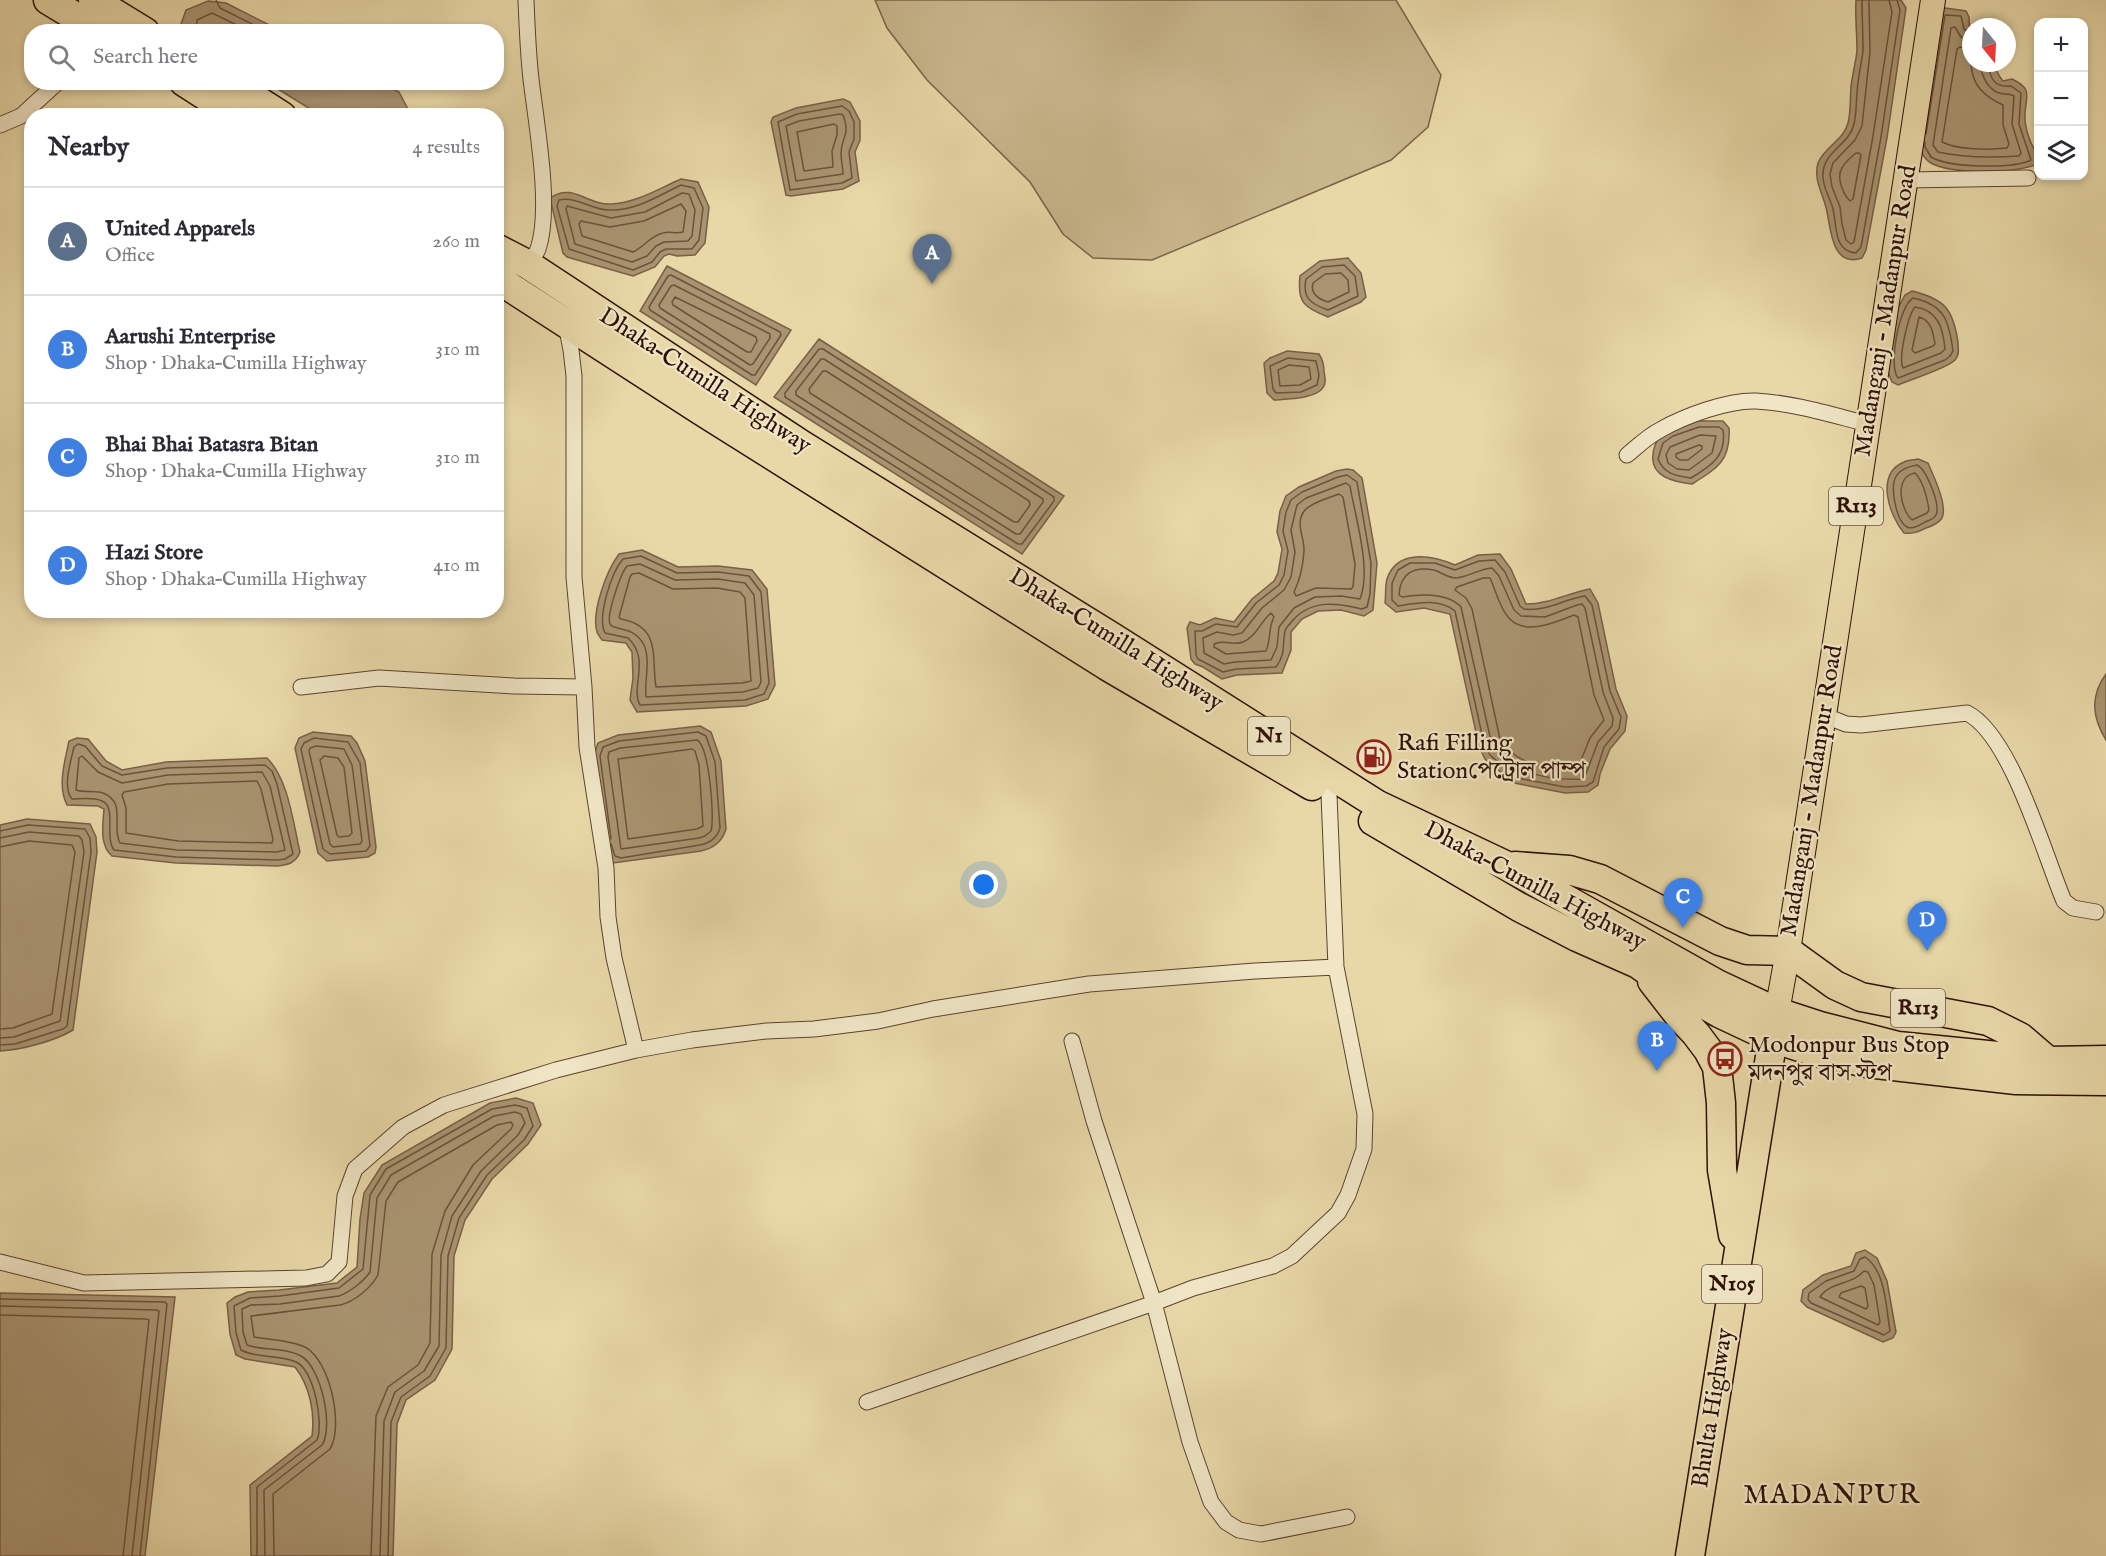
<!DOCTYPE html>
<meta charset="utf-8">
<style>
:root{--surface:#fff;--page:#f2f2f3;--text:#2b2b33;--muted:#7c7c81;--line:#e1e1e2;--accent:#8f2418}
body{margin:0;font-family:"IM FELL English","Noto Serif Bengali",serif;background:var(--page);color:var(--text)}
.controls{position:absolute;right:18px;top:18px;display:grid;overflow:hidden;border-radius:12px;box-shadow:0 3px 9px #0003}
.controls button{width:54px;height:54px;display:grid;place-items:center;padding:0;border:0;border-bottom:2px solid var(--line);background:var(--surface);color:var(--text);font:30px sans-serif}
.compass{position:absolute;left:1962px;top:18px;width:54px;height:54px;border-radius:50%;background:var(--surface);box-shadow:0 3px 9px #0003;rotate:162deg}
.you{position:absolute;left:984px;top:885px;width:21px;height:21px;margin:-15px;border:4px solid #fff;border-radius:50%;background:#1a73e8;box-shadow:0 0 0 9px #1a73e833}
.badge{display:grid;place-items:center;width:39px;height:39px;border-radius:50%;background:var(--accent);color:#fff;font-size:20px;font-weight:700}
.pin{position:absolute;translate:-50% -50px;filter:drop-shadow(0 2px 3px #0008)}
.pin::after{content:'';position:absolute;top:32px;width:21px;height:18px;background:inherit;clip-path:polygon(0 0,100% 0,50% 100%)}
.list{margin:0;padding:0;list-style:none}
h2{display:flex;justify-content:space-between;align-items:center;height:78px;margin:0;padding:0 24px;font-size:26px}
h2 small{font-size:20px;font-weight:400;color:var(--muted)}
.list li{display:grid;grid-template-columns:39px 1fr auto;gap:18px;align-items:center;box-sizing:border-box;height:108px;padding:0 24px;border-top:2px solid var(--line)}
.list b{display:block;font-size:22px;white-space:nowrap}
.list p{margin:0;font-size:20px;white-space:nowrap;color:var(--muted)}
.list em{font-size:20px;font-style:normal;color:var(--muted)}
.icon{flex:none;width:33px;height:33px;fill:none;stroke:currentColor;stroke-width:2;stroke-linecap:round;stroke-linejoin:round}
.map{position:relative;flex:none;width:2106px;height:1556px;overflow:hidden}
.search{position:absolute;background:var(--surface);box-shadow:0 3px 9px #0003;left:24px;top:24px;width:480px;height:66px;display:flex;align-items:center;gap:15px;box-sizing:border-box;padding:0 21px;border-radius:24px;color:var(--muted);font-size:22px}
.panel{position:absolute;background:var(--surface);box-shadow:0 3px 9px #0003;left:24px;top:108px;width:480px;height:510px;border-radius:24px}
.map>svg:first-child{display:block}
</style>
<div class="map">
<svg width="2106" height="1556" viewBox="0 0 2106 1556">
<rect width="100%" height="100%" fill="#e8d8a8"/>
<filter id="stains"><feTurbulence type="fractalNoise" baseFrequency=".00333" numOctaves="4"/><feColorMatrix values="0 0 0 0 .2 0 0 0 0 .09 0 0 0 0 .02 0 0 0 .5 -.17"/></filter>
<radialGradient id="worn" r=".72"><stop offset=".6" stop-color="#630" stop-opacity="0"/><stop offset="1" stop-color="#630" stop-opacity=".3"/></radialGradient>
<!-- green -->
<path fill="#c8b68c" stroke="#7b6348" stroke-width="1.5" d="M875,0H1396L1441,75L1428,127L1391,160L1152,260L1093,258L1063,234L1030,182L927,80L887,28Z"/>
<!-- water -->
<path fill="#a99471" stroke="#785f46" stroke-width="1.5" d="M1856,0H1901L1906,8L1887,138L1866,250L1862,258C1832,268 1831,230 1827,212C1824,195 1813,181 1818,163C1824,147 1844,140 1848,123C1851,112 1850,98 1851,87C1852,75 1856,63 1857,50C1857,34 1855,17 1856,0Z
M208,1L226,3L281,31L187,32L180,27L186,10Z
M1945,8L1966,11L1969,17L1971,63H1992C1997,69 1997,75 2003,81L2012,79C2033,89 2026,95 2025,114C2024,124 2030,147 2038,153V164C2015,173 1953,175 1931,163C1925,160 1922,154 1919,149L1940,10Z
M268,83H380L399,92L411,115H320Z
M843,99L850,102L860,121V140L855,152L859,181L843,189L791,196L786,195L771,122L773,117L796,108Z
M681,179L698,182L709,207L705,243L695,255L677,256L669,254L664,256L655,267L633,276L567,257L563,253L550,198C573,182 588,206 612,204C638,202 658,189 681,179Z
M1348,258L1361,273L1366,297L1361,302L1328,317C1304,307 1297,303 1300,276L1320,261Z
M667,266L791,330L756,385L640,311Z
M1912,291C1944,299 1953,308 1958,342C1958,348 1960,355 1955,360C1948,368 1909,380 1898,385L1892,382L1888,372L1897,310L1905,295Z
M819,339L1064,496L1022,554L774,397Z
M1287,351L1319,354C1323,360 1324,364 1324,372C1325,376 1326,382 1324,386C1318,399 1287,399 1274,400L1267,393L1264,363L1270,358Z
M1698,421H1723L1729,428C1731,460 1718,468 1692,484C1675,482 1650,477 1653,455C1653,450 1656,441 1659,438C1669,428 1686,426 1698,421Z
M1918,459L1928,463C1933,475 1948,505 1942,518C1939,523 1932,526 1926,528C1918,532 1913,534 1904,533C1889,515 1875,474 1904,462C1908,460 1914,460 1918,459Z
M1347,469L1353,470L1362,478L1377,563L1373,610L1364,616L1341,610L1318,611L1302,619L1291,632V650L1282,673L1237,675L1222,679L1203,667L1195,664L1191,659L1187,628L1190,622L1200,625L1215,618L1234,622L1252,599L1274,581L1278,573L1282,549L1277,532L1280,511L1286,496L1299,487L1336,471Z
M642,550L678,567L718,566L752,570L767,589L775,685L768,699L746,706L637,712L630,700L633,678L632,652L626,643L602,640C602,640 597,633 597,632C591,612 607,570 619,554Z
M1500,554L1511,569L1526,604C1549,604 1568,593 1590,589L1598,603L1616,689L1627,716L1625,731L1610,749L1600,774L1598,785L1588,792L1565,793L1514,783L1485,759L1479,746L1450,614L1424,608L1396,612L1385,603C1386,596 1385,586 1387,579C1397,549 1431,555 1455,565L1478,555Z
M2106,674V740C2092,717 2090,696 2106,674Z
M700,726L711,732L721,761L726,829C722,842 714,848 701,851L613,863L610,859L594,755L598,743L618,735Z
M313,732L351,736L357,743L365,761L376,847L375,853L368,857L327,861L318,853L295,748L299,738Z
M77,738L88,739L106,761L122,770L166,762L267,758C289,780 293,823 300,852C296,863 288,865 277,866L176,863L112,856C99,845 103,824 104,809L98,806L67,805C57,786 65,761 69,741Z
M27,819L90,824L96,837L97,852L73,1030C55,1041 21,1050 0,1051V825Z
M516,1098L533,1103L541,1125L528,1144L492,1179L465,1220L454,1256L452,1349L435,1380L406,1400L397,1424L393,1556H251L250,1485L312,1436C315,1413 310,1386 295,1367L245,1359L236,1355L230,1334L227,1303L235,1297L248,1292L279,1290L337,1283L357,1267L360,1219L364,1193L382,1165L490,1103Z
M1865,1250L1877,1258L1887,1281L1896,1332L1893,1338L1883,1342L1807,1307L1801,1301L1803,1290L1823,1275L1851,1266L1856,1253Z
M0,1293L175,1297L145,1556H0Z"/>
<g fill="none" stroke-linecap="round" stroke-linejoin="round">
<!-- shore -->
<path stroke="#6c523b" stroke-width="1.5" d="M216,0L220,8L268,32
M1862,0C1862,17 1863,34 1863,51C1862,61 1859,72 1858,83C1856,96 1857,111 1854,124C1850,144 1823,152 1823,174C1822,187 1830,197 1833,209C1837,225 1833,251 1856,253L1861,247L1881,137L1900,10L1897,0
M1869,0L1870,52L1862,126L1855,140L1833,163L1830,174L1832,187L1840,207L1842,224L1846,240L1851,244L1854,242L1873,136L1892,12L1889,0
M196,32L197,20L212,13L251,32
M1971,41L1961,37L1955,27L1951,28L1933,145L1938,152C1965,158 1992,158 2019,156L2021,153L2012,124L2014,96C2008,93 2005,95 1999,93C1987,89 1981,74 1980,63
M1971,50L1960,47L1957,49L1942,142C1957,150 1990,150 2007,148L2009,144L2003,125V105C1984,96 1972,86 1971,63
M842,106L849,111L854,122V139L849,152L852,178L842,183L790,190L778,122L797,114Z
M840,114L843,115C851,137 841,136 841,154C841,161 843,167 843,174L796,181L786,126L799,121Z
M834,124L837,126V135L832,151L833,167L804,171L797,132Z
M1926,134L1945,15L1961,16L1964,29L1971,33
M1925,142V147L1931,157C1950,168 2012,169 2031,160L2019,124L2021,93L2011,86C1994,88 1990,78 1988,63
M1856,153H1859L1861,155L1853,199L1850,201C1843,194 1836,177 1842,168C1845,162 1851,157 1856,153Z
M681,185L694,188L703,208L699,240L692,249H666L660,252L652,262L633,270L569,249L557,206L559,200C577,196 591,210 609,210C636,211 658,196 681,185Z
M682,193L689,194L695,210L692,236L688,241L664,242L656,246L647,256L632,262L575,244L566,209L567,206L611,218L645,212Z
M681,204L686,211L683,232C676,234 670,231 663,233C650,236 644,247 633,252L582,236L579,224L581,221L610,227L644,221Z
M1344,265L1355,276L1358,296L1328,310C1311,304 1302,298 1306,279L1322,267Z
M1341,273L1348,280L1349,292L1328,302C1318,299 1310,294 1313,283L1325,274Z
M671,275L780,332L781,335L755,375H752L650,310L649,307L668,276Z
M674,285L770,334V338L753,364L750,365L660,308L659,305L671,286Z
M675,297L756,337L757,341L751,352H747L673,305L672,302Z
M1913,298C1945,305 1949,321 1953,351L1950,356L1945,360L1898,378C1888,366 1899,306 1913,298Z
M1915,307C1938,310 1943,328 1945,349L1941,353L1903,368C1898,359 1908,315 1915,307Z
M1919,317C1931,320 1933,332 1935,344L1933,346L1915,353L1912,350Z
M819,349H823L1054,497V501L1022,544H1018L785,397V393Z
M1288,358L1316,361L1319,375L1317,385L1301,392L1276,393L1273,389L1270,366Z
M821,359H824L1043,499V502L1020,534H1016L796,395V391Z
M1289,365L1309,367L1311,379L1300,385L1280,386L1278,370Z
M823,371H826L1029,501L1030,505L1018,522H1014L810,393L809,389Z
M1699,427H1719L1723,430C1727,456 1711,466 1691,478C1676,476 1664,474 1658,459L1663,443L1673,436Z
M1700,435L1716,436L1712,453L1689,470L1677,469L1668,463L1666,455L1670,447Z
M1699,445L1702,446V449L1688,460H1680L1676,457V454Z
M1917,465C1926,469 1941,505 1936,515C1934,519 1928,521 1925,522C1920,525 1912,530 1907,527C1896,521 1889,485 1897,475C1902,468 1909,467 1917,465Z
M1915,473C1924,482 1927,497 1929,510L1927,513L1912,520C1900,509 1894,477 1915,473Z
M1347,475L1357,482L1371,563L1370,594L1367,607L1362,609C1338,603 1312,599 1293,620C1290,624 1286,627 1285,631C1282,645 1286,654 1276,667L1236,669L1223,672L1198,659L1196,655L1195,631H1202L1216,624L1237,627L1256,603L1279,585L1284,575L1288,551L1283,531L1286,512L1291,500L1302,492L1338,477Z
M1346,483L1350,486C1355,517 1372,569 1360,599L1341,596L1315,597L1294,608L1279,627L1277,647L1271,660L1235,662L1224,664L1204,653L1203,638L1217,632L1233,635L1242,633L1262,608L1284,590L1291,577L1295,552L1291,530L1297,505L1306,498Z
M1339,494L1343,497L1355,564L1353,587L1351,589L1316,588L1296,596L1294,592C1300,580 1303,566 1304,551C1305,538 1294,523 1305,510C1312,502 1329,498 1339,494Z
M641,556L677,573L718,572L749,576L761,592L769,683L764,694L745,700L640,705C630,688 651,659 628,638L605,633C597,617 611,573 623,559Z
M1495,560L1505,572L1520,606L1524,609C1546,612 1564,599 1585,596L1592,605L1610,691L1621,717L1619,729L1604,747L1593,782L1586,786L1565,787L1517,778L1490,755L1484,744L1455,611C1439,598 1417,603 1398,606L1392,600V583L1398,570L1410,563H1435L1455,570L1479,561Z
M640,564L675,580L718,579L745,583L754,595L761,682L758,688L743,692L646,697C644,681 651,661 644,645C634,625 613,631 610,624C606,615 621,573 627,566Z
M1492,568L1499,576L1514,610L1521,616L1545,617L1577,605L1582,604L1585,608L1603,692L1613,718L1612,726L1598,742L1584,779C1550,781 1508,774 1491,741L1461,607C1447,592 1421,594 1402,597L1399,595C1400,574 1413,566 1434,570C1441,572 1448,578 1456,578C1468,577 1479,569 1492,568Z
M639,573L673,589L717,588L740,592L745,598L751,681L742,683L656,687C651,657 662,627 621,619L619,617L630,577L632,574Z
M1483,578H1490C1496,591 1499,606 1508,617C1524,637 1556,622 1574,615L1578,617L1594,695L1604,720L1590,738L1577,770C1550,771 1514,764 1500,739L1472,609L1466,598L1455,590L1457,587Z
M1271,613L1274,617C1268,628 1271,640 1266,651L1226,654L1214,647V644C1223,639 1233,646 1243,642C1256,637 1261,621 1271,613Z
M314,738L348,742L360,763L370,846L366,851L330,854L323,849L301,749L304,743Z
M697,740C709,746 715,817 711,831L705,836L699,838L621,849L608,757L609,752L620,748Z
M78,744L85,746L102,766L122,775L167,768L265,765L272,771L277,784L293,854L285,859L277,860L176,857L114,850C104,836 117,807 102,801C93,797 81,799 72,799C62,787 71,761 74,747Z
M316,746L344,749L352,765L362,841L360,844L333,847L330,844L309,751L310,748Z
M692,749L695,751L699,765L703,826L697,829L628,839L618,759Z
M82,756L98,772L122,783L168,775L262,772L270,786L285,850L277,852L177,850L120,843C111,827 127,802 103,793C95,790 84,793 76,790L79,758Z
M324,756L338,758L344,767L352,833L349,836L339,837L337,835L320,760Z
M257,781L261,789L273,839L272,843L178,841L126,833V808L122,795L124,792L168,784Z
M0,831L28,825L85,829L90,838L91,852L67,1026L63,1029L15,1044L0,1045
M0,838L29,832L79,836L82,840L84,852L60,1021L14,1037L0,1038
M611,839L600,756L603,747L619,741L698,732L706,736L715,762L720,828C717,838 710,843 700,845L621,858L615,856L611,844
M0,847L29,841L72,845L75,852L52,1014L13,1028L0,1029
M1865,1257C1886,1271 1886,1308 1890,1331L1884,1335L1811,1303L1808,1299L1809,1293L1826,1281L1854,1271L1860,1259Z
M1864,1271L1868,1272L1874,1285L1880,1322L1878,1325L1820,1297C1829,1282 1852,1285 1864,1271Z
M1861,1286L1865,1288L1868,1306L1866,1309L1839,1297L1841,1293Z
M0,1299L165,1302L167,1304L140,1556
M0,1306L156,1310L159,1311L132,1556
M0,1315L146,1319L149,1320L123,1556
M257,1556V1487L317,1440C324,1424 314,1369 296,1362C279,1354 257,1359 241,1350L236,1333L234,1306L250,1298L280,1296L339,1288L363,1269L370,1195L386,1169L492,1109L515,1105L527,1108L533,1126L524,1140L487,1175L459,1218L448,1256L446,1348L430,1376L401,1397L391,1422L388,1556
M265,1556L264,1490L322,1445C334,1427 321,1367 301,1356C285,1347 263,1351 247,1345L243,1332L242,1309L251,1305L280,1304L339,1296C350,1292 363,1282 370,1272L377,1198L391,1175L494,1116L515,1112L521,1114L525,1123L518,1135L481,1171L452,1216L441,1255L439,1346L424,1371L395,1392L384,1421L380,1556
M274,1556L273,1494L330,1449C344,1426 330,1360 305,1347C290,1340 270,1340 254,1337L251,1316L340,1305C354,1302 371,1288 378,1275L386,1201L398,1182L497,1125L511,1122L513,1125L511,1129L473,1165L445,1211L432,1254L430,1343L418,1365L388,1387L376,1416L371,1556"/>
<defs>
<path id="street" d="M526,0C527,26 528,53 531,79C536,123 552,208 538,249C536,255 531,259 527,264
M0,125L21,116L58,82
M1906,180L2028,178
M566,324L571,350L574,376V577L584,687L587,747L606,868L608,917L614,958L636,1050
M1627,455C1638,446 1648,436 1660,430C1684,416 1728,400 1756,401C1794,403 1832,415 1868,424
M301,687L379,678L514,686L584,687
M1823,715L1846,724L1861,725L1967,713C2011,735 2044,854 2064,901L2073,908L2096,912
M1336,967L1365,1114L1364,1149L1348,1195L1338,1213L1292,1256L1273,1266L1193,1288L1154,1303L1190,1442L1211,1502L1226,1522L1239,1530L1261,1534L1347,1517
M0,1262L84,1283L306,1278L327,1274L339,1262L345,1196L355,1169L403,1127L444,1105L556,1070L636,1050L692,1040L766,1031L814,1029L878,1021L933,1009L1089,984L1255,971L1336,967L1329,795
M867,1402L1154,1303L1094,1121L1072,1041"/>
<path id="primary" d="M1777,1012L1788,951L1933,0"/>
<path id="highway" d="M48,0L101,32
M93,0L145,32
M184,82L237,116
M229,82L282,116
M496,248L527,264L802,445L1112,637L1378,805L1505,865L1717,984L1777,1012L1820,1026L1898,1046L2048,1061L2106,1060
M496,278L700,410L1107,666L1312,786
M1373,821L1519,907L1577,937L1638,964L1655,976L1719,1013L1772,1038L1812,1051L1867,1063L2016,1080L2106,1081
M1515,866L1569,870L1600,879L1720,941L1747,950L1788,951L1835,985L1861,997L1988,1021L2020,1037L2048,1061
M1652,981L1680,1017L1696,1034L1708,1050L1717,1067L1721,1103L1722,1170L1733,1235
M1690,1556L1776,1019"/>
</defs>
<!-- street casing -->
<use href="#street" stroke="#5c422e" stroke-width="17"/>
<!-- primary casing -->
<use href="#primary" stroke="#2e1005" stroke-width="26"/>
<!-- highway casing -->
<use href="#highway" stroke="#2e1005" stroke-width="31"/>
<!-- street -->
<use href="#street" stroke="#f0e6c6" stroke-width="15"/>
<!-- primary -->
<use href="#primary" stroke="#e8d8a8" stroke-width="24"/>
<!-- highway -->
<use href="#highway" stroke="#e8d8a8" stroke-width="28"/>
</g>
<!-- icons -->
<defs>
<symbol id="fuel-ring" viewBox="-11 -11 22 22"><circle r="9.5" fill="#f0e6c6" stroke="#8f2418" stroke-width="1.5"/><path d="M-5.5-6h7V0h2V4h1.3V-2.5L3-4.5l.8-.8L6-3V5H2.5V1h-1V6h-7ZM-4.2-4.7v3.2H.2V-4.7Z" fill="#8f2418"/></symbol>
<symbol id="bus-ring" viewBox="-11 -11 22 22"><circle r="9.5" fill="#f0e6c6" stroke="#8f2418" stroke-width="1.5"/><path d="M-5-6H5V4H4V6H2V4H-2V6H-4V4H-5ZM-3.5-4V0h7V-4ZM-3.5 1.2v1.5H-2V1.2ZM2 1.2v1.5H3.5V1.2Z" fill="#8f2418"/></symbol>
</defs>
<g fill-rule="evenodd">
<use href="#fuel-ring" x="1355" y="738" width="38" height="38"/>
<use href="#bus-ring" x="1706" y="1040" width="38" height="38"/>
</g>
<g text-anchor="middle" dominant-baseline="central" stroke-width="4.5" stroke-linejoin="round" paint-order="stroke">
<!-- shield labels -->
<g fill="#f0e6c6" stroke="#68503f" stroke-width="1.5">
<rect x="1829" y="487" width="54" height="38" rx="4.5"/>
<rect x="1248" y="717" width="42" height="38" rx="4.5"/>
<rect x="1891" y="989" width="54" height="38" rx="4.5"/>
<rect x="1702" y="1265" width="60" height="38" rx="4.5"/>
</g>
<g font-size="22" font-weight="bold" fill="#2e1005">
<text x="1856" y="506">R113</text>
<text x="1269" y="736">N1</text>
<text x="1918" y="1008">R113</text>
<text x="1732" y="1284">N105</text>
</g>
<!-- street labels -->
<g font-size="24" fill="#2e1005" stroke="#f0e6c6">
<text transform="translate(1886 311) rotate(-81)">Madanganj - Madanpur Road</text>
<text transform="translate(705 381) rotate(33)">Dhaka–Cumilla Highway</text>
<text transform="translate(1116 640) rotate(32)">Dhaka–Cumilla Highway</text>
<text transform="translate(1812 791) rotate(-81)">Madanganj - Madanpur Road</text>
<text transform="translate(1535 886) rotate(28)">Dhaka–Cumilla Highway</text>
<text transform="translate(1713 1408) rotate(-81)">Bhulta Highway</text>
</g>
<!-- poi labels -->
<g font-size="24" fill="#2e1005" stroke="#f0e6c6" text-anchor="start">
<text x="1397" y="743">Rafi Filling<tspan x="1397" dy="28">Stationপেট্রোল পাম্প</tspan></text>
<text x="1748" y="1045">Modonpur Bus Stop<tspan x="1748" dy="28">মদনপুর বাস স্টপ</tspan></text>
</g>
<!-- quarter labels -->
<g font-size="27" letter-spacing="1.5" fill="#2e1005" stroke="#f0e6c6">
<text x="1832" y="1496">MADANPUR</text>
</g>
</g>
<rect width="100%" height="100%" filter="url(#stains)"/>
<rect width="100%" height="100%" fill="url(#worn)"/>
</svg>
<div class="controls">
<button>+</button>
<button>−</button>
<button><svg class="icon" aria-label="layers" viewBox="0 0 24 24"><path d="M12 4l9 5-9 5-9-5zM3 14l9 5 9-5"/></svg></button>
</div>
<svg class="compass" viewBox="-18 -18 36 36"><path d="M0-13l5 13h-10z" fill="#e53935"/><path d="M0 13l5-13h-10z" fill="#7c7c81"/></svg>
<div class="you"></div>
<div class="pin badge" style="left:932px;top:284px;background:#5c6f8a">A</div>
<div class="pin badge" style="left:1657px;top:1071px;background:#3f7fe0">B</div>
<div class="pin badge" style="left:1683px;top:928px;background:#3f7fe0">C</div>
<div class="pin badge" style="left:1927px;top:951px;background:#3f7fe0">D</div>
<div class="search"><svg class="icon" aria-label="search" viewBox="0 0 24 24"><circle cx="10" cy="10" r="6"/><path d="M15 15l6 6"/></svg>Search here</div>
<section class="panel">
<h2>Nearby<small>4 results</small></h2>
<ul class="list">
<li><span class="badge" style="background:#5c6f8a">A</span><div><b>United Apparels</b><p>Office</p></div><em>260 m</em></li>
<li><span class="badge" style="background:#3f7fe0">B</span><div><b>Aarushi Enterprise</b><p>Shop · Dhaka–Cumilla Highway</p></div><em>310 m</em></li>
<li><span class="badge" style="background:#3f7fe0">C</span><div><b>Bhai Bhai Batasra Bitan</b><p>Shop · Dhaka–Cumilla Highway</p></div><em>310 m</em></li>
<li><span class="badge" style="background:#3f7fe0">D</span><div><b>Hazi Store</b><p>Shop · Dhaka–Cumilla Highway</p></div><em>410 m</em></li>
</ul>
</section>
</div>
